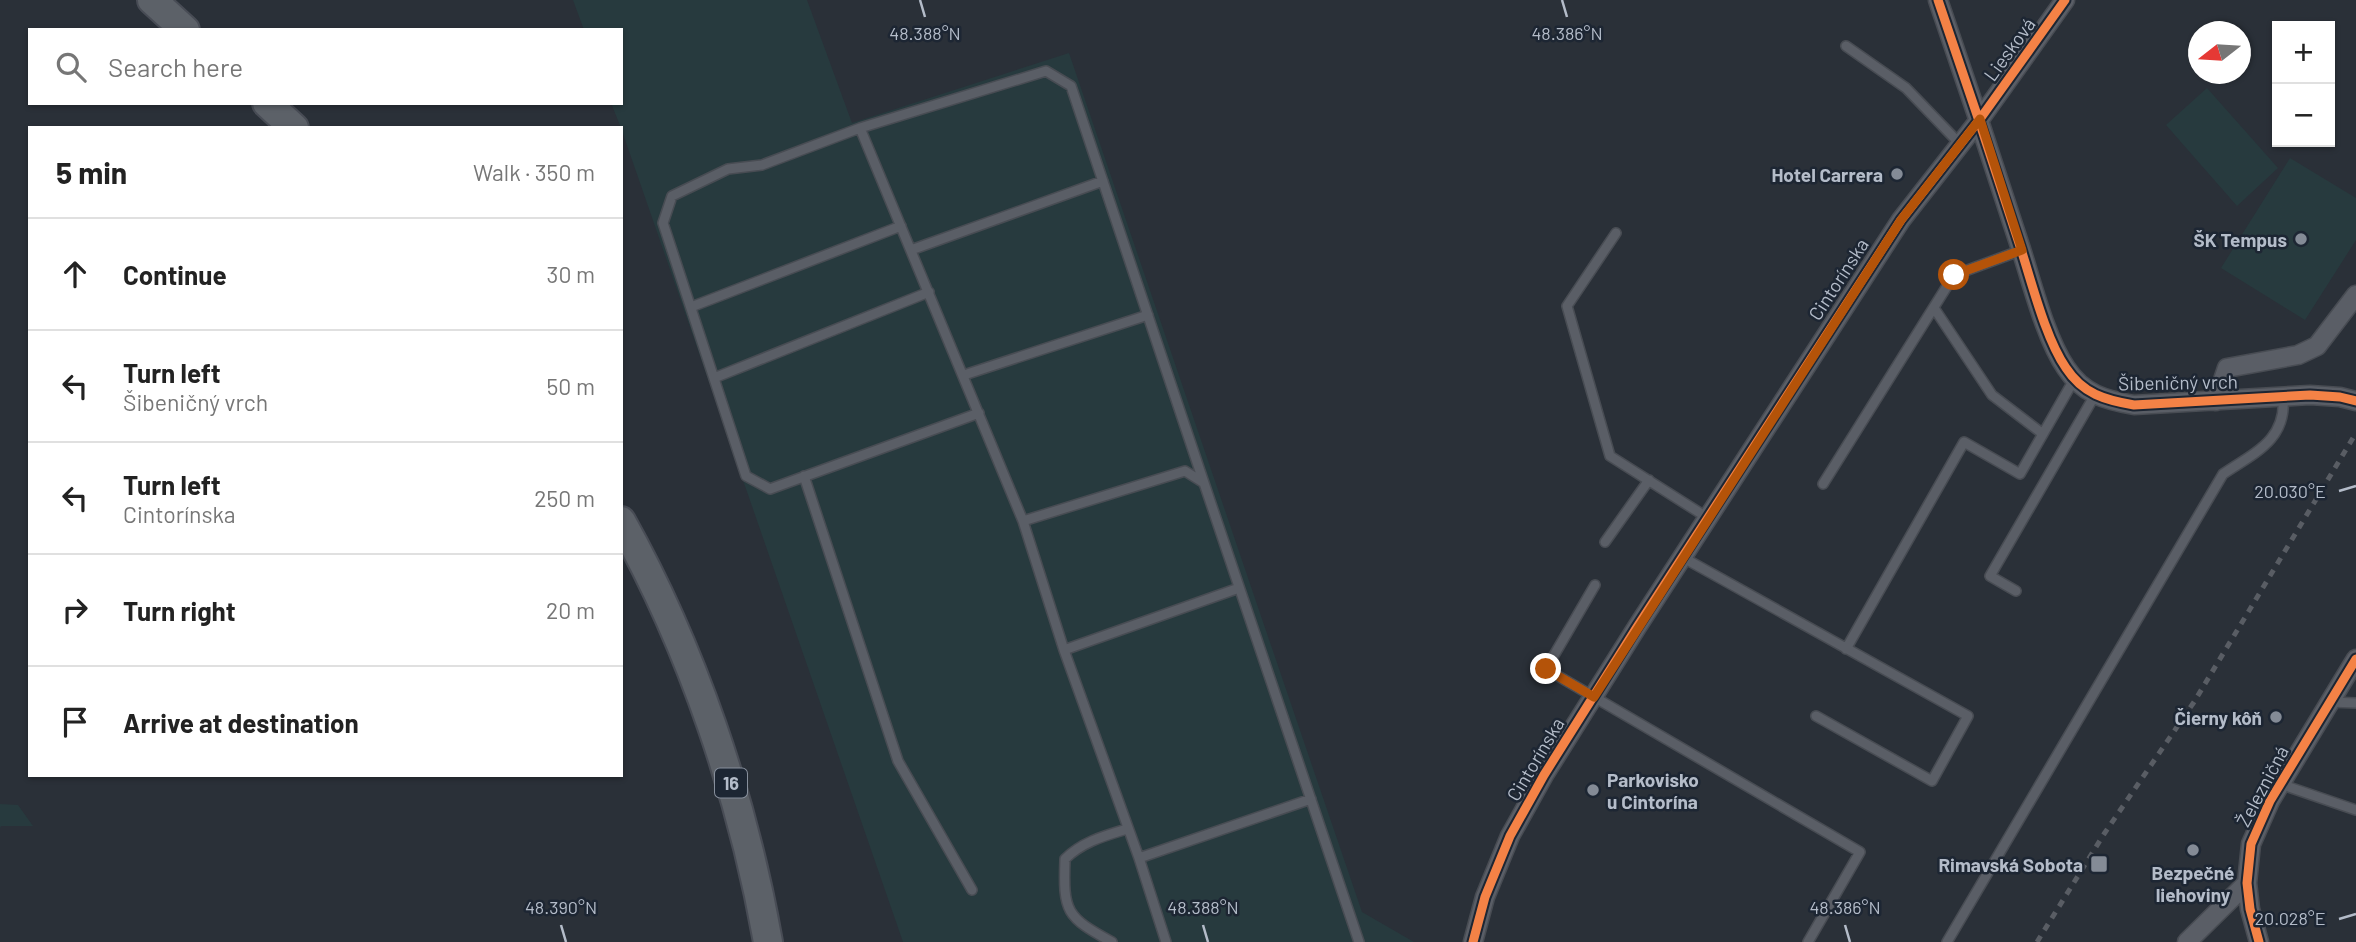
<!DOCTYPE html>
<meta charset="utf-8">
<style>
:root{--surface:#fff;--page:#f2f2f2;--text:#222;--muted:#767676;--line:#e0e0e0}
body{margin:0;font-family:Barlow,sans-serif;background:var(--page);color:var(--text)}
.controls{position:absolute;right:21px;top:21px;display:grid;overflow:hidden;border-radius:0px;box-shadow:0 2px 5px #0004}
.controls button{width:63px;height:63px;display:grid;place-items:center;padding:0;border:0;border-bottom:2px solid var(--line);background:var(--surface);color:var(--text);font:35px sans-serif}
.compass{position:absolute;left:2188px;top:21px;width:63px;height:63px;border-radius:50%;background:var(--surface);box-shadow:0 2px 5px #0004;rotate:253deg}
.stop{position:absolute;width:21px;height:21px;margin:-16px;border:5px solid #b45309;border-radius:50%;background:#fff}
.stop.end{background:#b45309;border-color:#fff;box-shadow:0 2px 7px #0008}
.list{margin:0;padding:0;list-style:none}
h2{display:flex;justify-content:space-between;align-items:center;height:91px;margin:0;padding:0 28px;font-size:30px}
h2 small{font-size:23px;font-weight:400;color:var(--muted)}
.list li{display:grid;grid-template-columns:46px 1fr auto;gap:21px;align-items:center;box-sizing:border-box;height:112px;padding:0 28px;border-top:2px solid var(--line)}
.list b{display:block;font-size:26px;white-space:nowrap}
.list p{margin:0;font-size:23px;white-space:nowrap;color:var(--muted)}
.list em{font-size:23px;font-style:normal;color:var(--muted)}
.icon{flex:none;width:38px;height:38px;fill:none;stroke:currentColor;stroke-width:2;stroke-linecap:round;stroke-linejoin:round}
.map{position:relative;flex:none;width:2356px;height:942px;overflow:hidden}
.search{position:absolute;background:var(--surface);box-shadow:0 2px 5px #0004;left:28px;top:28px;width:595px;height:77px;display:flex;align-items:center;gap:18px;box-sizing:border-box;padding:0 24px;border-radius:0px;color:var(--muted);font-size:26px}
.panel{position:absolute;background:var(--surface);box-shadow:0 2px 5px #0004;left:28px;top:126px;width:595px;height:651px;border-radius:0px}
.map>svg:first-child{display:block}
</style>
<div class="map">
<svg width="2356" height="942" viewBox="0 0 2356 942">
<rect width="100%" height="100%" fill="#2a3038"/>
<!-- green -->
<path fill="#273a3e" d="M573,0H807L852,123L1069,53L1362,912L1414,942H903L621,128L611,103H621V30H584Z
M2207,88L2278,168L2237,206L2166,125Z
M2290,158L2356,198V240L2305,320L2221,268Z
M0,804L18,805L33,826H1L0,828Z"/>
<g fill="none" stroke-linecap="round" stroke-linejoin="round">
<defs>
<path id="service" d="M1846,46L1906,88L1960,144
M860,128L1023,521L1064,650L1139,858L1166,942
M1616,233L1567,306L1610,456L1708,518
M911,250L1103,181
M691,307L901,226
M1934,308L1992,395L2043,434
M964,375L1148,315
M714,378L929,292
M979,413L770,489L746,476L663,223L672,196L728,169L762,165L860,128L1046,71L1071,86L1204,483
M804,476L898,761L972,890
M1823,484L1954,275L2022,250
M1023,521L1185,471L1204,483L1359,942
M1605,542L1649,480
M1682,557L1968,716L1932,781L1816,716
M1595,585L1546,669L1860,852L1808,942
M2016,591L1990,576L2095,395
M1846,649L1964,442L2020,474L2075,378
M1064,650L1239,588
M2330,702L2356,703
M2280,784L2356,810
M1139,858L1311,799
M1112,942C1066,917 1063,912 1065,859C1082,842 1104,836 1127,829
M1947,942L2223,474C2254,453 2287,440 2283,397"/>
<path id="minor" d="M1938,0C1966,81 1993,162 2019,243C2031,279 2045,338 2066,368C2083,394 2105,400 2134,405L2310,395L2340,397L2356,401
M2216,401L2227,368L2298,355L2317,346L2356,295
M1473,942L1485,897L1510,836L1544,775L1637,627L1901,220L1980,119L2065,0
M2187,942L2247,883
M2259,942L2250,909L2247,883L2251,844L2270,801L2356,659"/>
<path id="primary" d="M152,0L185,30
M267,103L294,128
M621,521C692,648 743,799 768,942"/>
</defs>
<!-- service casing -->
<use href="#service" stroke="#484c53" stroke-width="12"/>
<!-- minor casing -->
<use href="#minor" stroke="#484c53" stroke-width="21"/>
<!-- primary casing -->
<use href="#primary" stroke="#484c55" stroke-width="32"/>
<!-- service -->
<use href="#service" stroke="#5a5e66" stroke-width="9"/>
<!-- minor -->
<use href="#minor" stroke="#5a5e66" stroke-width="18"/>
<!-- primary -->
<use href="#primary" stroke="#5c6168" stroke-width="28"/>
<!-- rail -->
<path stroke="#595d64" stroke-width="5" stroke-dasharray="7 7" stroke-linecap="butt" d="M2037,942L2104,834L2194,702L2356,433"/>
<defs>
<path id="cycleway" d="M1938,0C1966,81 1993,162 2019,243C2031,279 2045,338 2066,368C2083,394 2105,400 2134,405L2310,395L2340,397L2356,401
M1473,942L1485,897L1510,836L1544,775L1637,627L1901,220L1980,119L2065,0
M2259,942L2250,909L2247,883L2251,844L2270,801L2356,659"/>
</defs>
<!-- cycleway casing -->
<use href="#cycleway" stroke="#1d2633" stroke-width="13"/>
<!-- cycleway -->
<use href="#cycleway" stroke="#f48246" stroke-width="9"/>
</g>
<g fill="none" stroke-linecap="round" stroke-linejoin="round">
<!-- route -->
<path stroke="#b45309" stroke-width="9" d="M1546,669L1594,697L1901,220L1980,119L2022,250L1954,275"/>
</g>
<!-- ticks -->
<path fill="none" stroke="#b4bcc9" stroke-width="2.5" d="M920,0L925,17M1562,0L1567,17M2339,491L2356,486M2339,919L2356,914M561,925L566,942M1203,925L1208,942M1845,925L1850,942"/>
<!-- markers -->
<g fill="#848b96" stroke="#1d2633" stroke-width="2.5">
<circle cx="1897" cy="174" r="7"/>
<circle cx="2301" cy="239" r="7"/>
<circle cx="2276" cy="717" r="7"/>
<circle cx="1593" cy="790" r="7"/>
<circle cx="2193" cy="850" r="7"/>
<rect x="2090" y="855" width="18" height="18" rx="3.5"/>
</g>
<g text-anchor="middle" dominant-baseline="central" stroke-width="5" stroke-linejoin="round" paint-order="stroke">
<!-- shield labels -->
<rect fill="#1d2633" stroke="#878f9c" stroke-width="2" x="715" y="768.5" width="32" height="29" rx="5"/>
<g font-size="18" font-weight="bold" fill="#b4bcc9">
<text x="731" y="783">16</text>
</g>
<!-- street labels -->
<g font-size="19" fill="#b4bcc9" stroke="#1d2633">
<text transform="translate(2009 49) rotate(-54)">Liesková</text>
<text transform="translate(1838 279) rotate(-57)">Cintorínska</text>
<text transform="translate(2178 382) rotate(-1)">Šibeničný vrch</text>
<text transform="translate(1535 759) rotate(-59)">Cintorínska</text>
<text transform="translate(2262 786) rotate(-62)">Železničná</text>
</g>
<!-- poi labels -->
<g font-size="19" font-weight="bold" fill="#b4bcc9" stroke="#1d2633" text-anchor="end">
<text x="1883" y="174">Hotel Carrera</text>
<text x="2287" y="239">ŠK Tempus</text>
<text x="2262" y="717">Čierny kôň</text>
<text x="1607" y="779" text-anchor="start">Parkovisko<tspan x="1607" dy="22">u Cintorína</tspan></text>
<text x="2083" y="864">Rimavská Sobota</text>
<text x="2193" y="872" text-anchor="middle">Bezpečné<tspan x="2193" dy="22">liehoviny</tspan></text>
</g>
</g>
<g font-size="18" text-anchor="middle" fill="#b4bcc9" stroke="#1d2633" stroke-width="5" stroke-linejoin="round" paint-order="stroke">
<text x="925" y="40">48.388°N</text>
<text x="1567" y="40">48.386°N</text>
<text x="2290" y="498">20.030°E</text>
<text x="561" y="914">48.390°N</text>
<text x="1203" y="914">48.388°N</text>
<text x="1845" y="914">48.386°N</text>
<text x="2290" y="925">20.028°E</text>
</g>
</svg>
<div class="controls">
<button>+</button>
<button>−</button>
</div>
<svg class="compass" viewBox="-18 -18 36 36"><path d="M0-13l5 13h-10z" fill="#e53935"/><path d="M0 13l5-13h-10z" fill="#767676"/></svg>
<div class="stop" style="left:1954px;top:275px"></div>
<div class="stop end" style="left:1546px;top:669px"></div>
<div class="search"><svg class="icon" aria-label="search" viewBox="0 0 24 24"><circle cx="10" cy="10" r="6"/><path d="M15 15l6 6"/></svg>Search here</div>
<section class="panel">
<h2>5 min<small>Walk · 350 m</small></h2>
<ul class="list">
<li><svg class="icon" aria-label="ahead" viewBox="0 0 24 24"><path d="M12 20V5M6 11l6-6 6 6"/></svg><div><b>Continue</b></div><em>30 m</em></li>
<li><svg class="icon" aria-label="left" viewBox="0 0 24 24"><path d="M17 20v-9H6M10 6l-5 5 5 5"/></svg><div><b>Turn left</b><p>Šibeničný vrch</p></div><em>50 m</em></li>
<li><svg class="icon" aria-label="left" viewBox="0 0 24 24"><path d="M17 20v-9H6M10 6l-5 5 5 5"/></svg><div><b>Turn left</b><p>Cintorínska</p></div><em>250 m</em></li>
<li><svg class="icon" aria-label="right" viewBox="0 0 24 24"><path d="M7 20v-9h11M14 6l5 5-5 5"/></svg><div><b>Turn right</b></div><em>20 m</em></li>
<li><svg class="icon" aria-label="arrive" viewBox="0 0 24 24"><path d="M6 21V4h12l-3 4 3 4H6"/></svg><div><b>Arrive at destination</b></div></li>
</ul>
</section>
</div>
